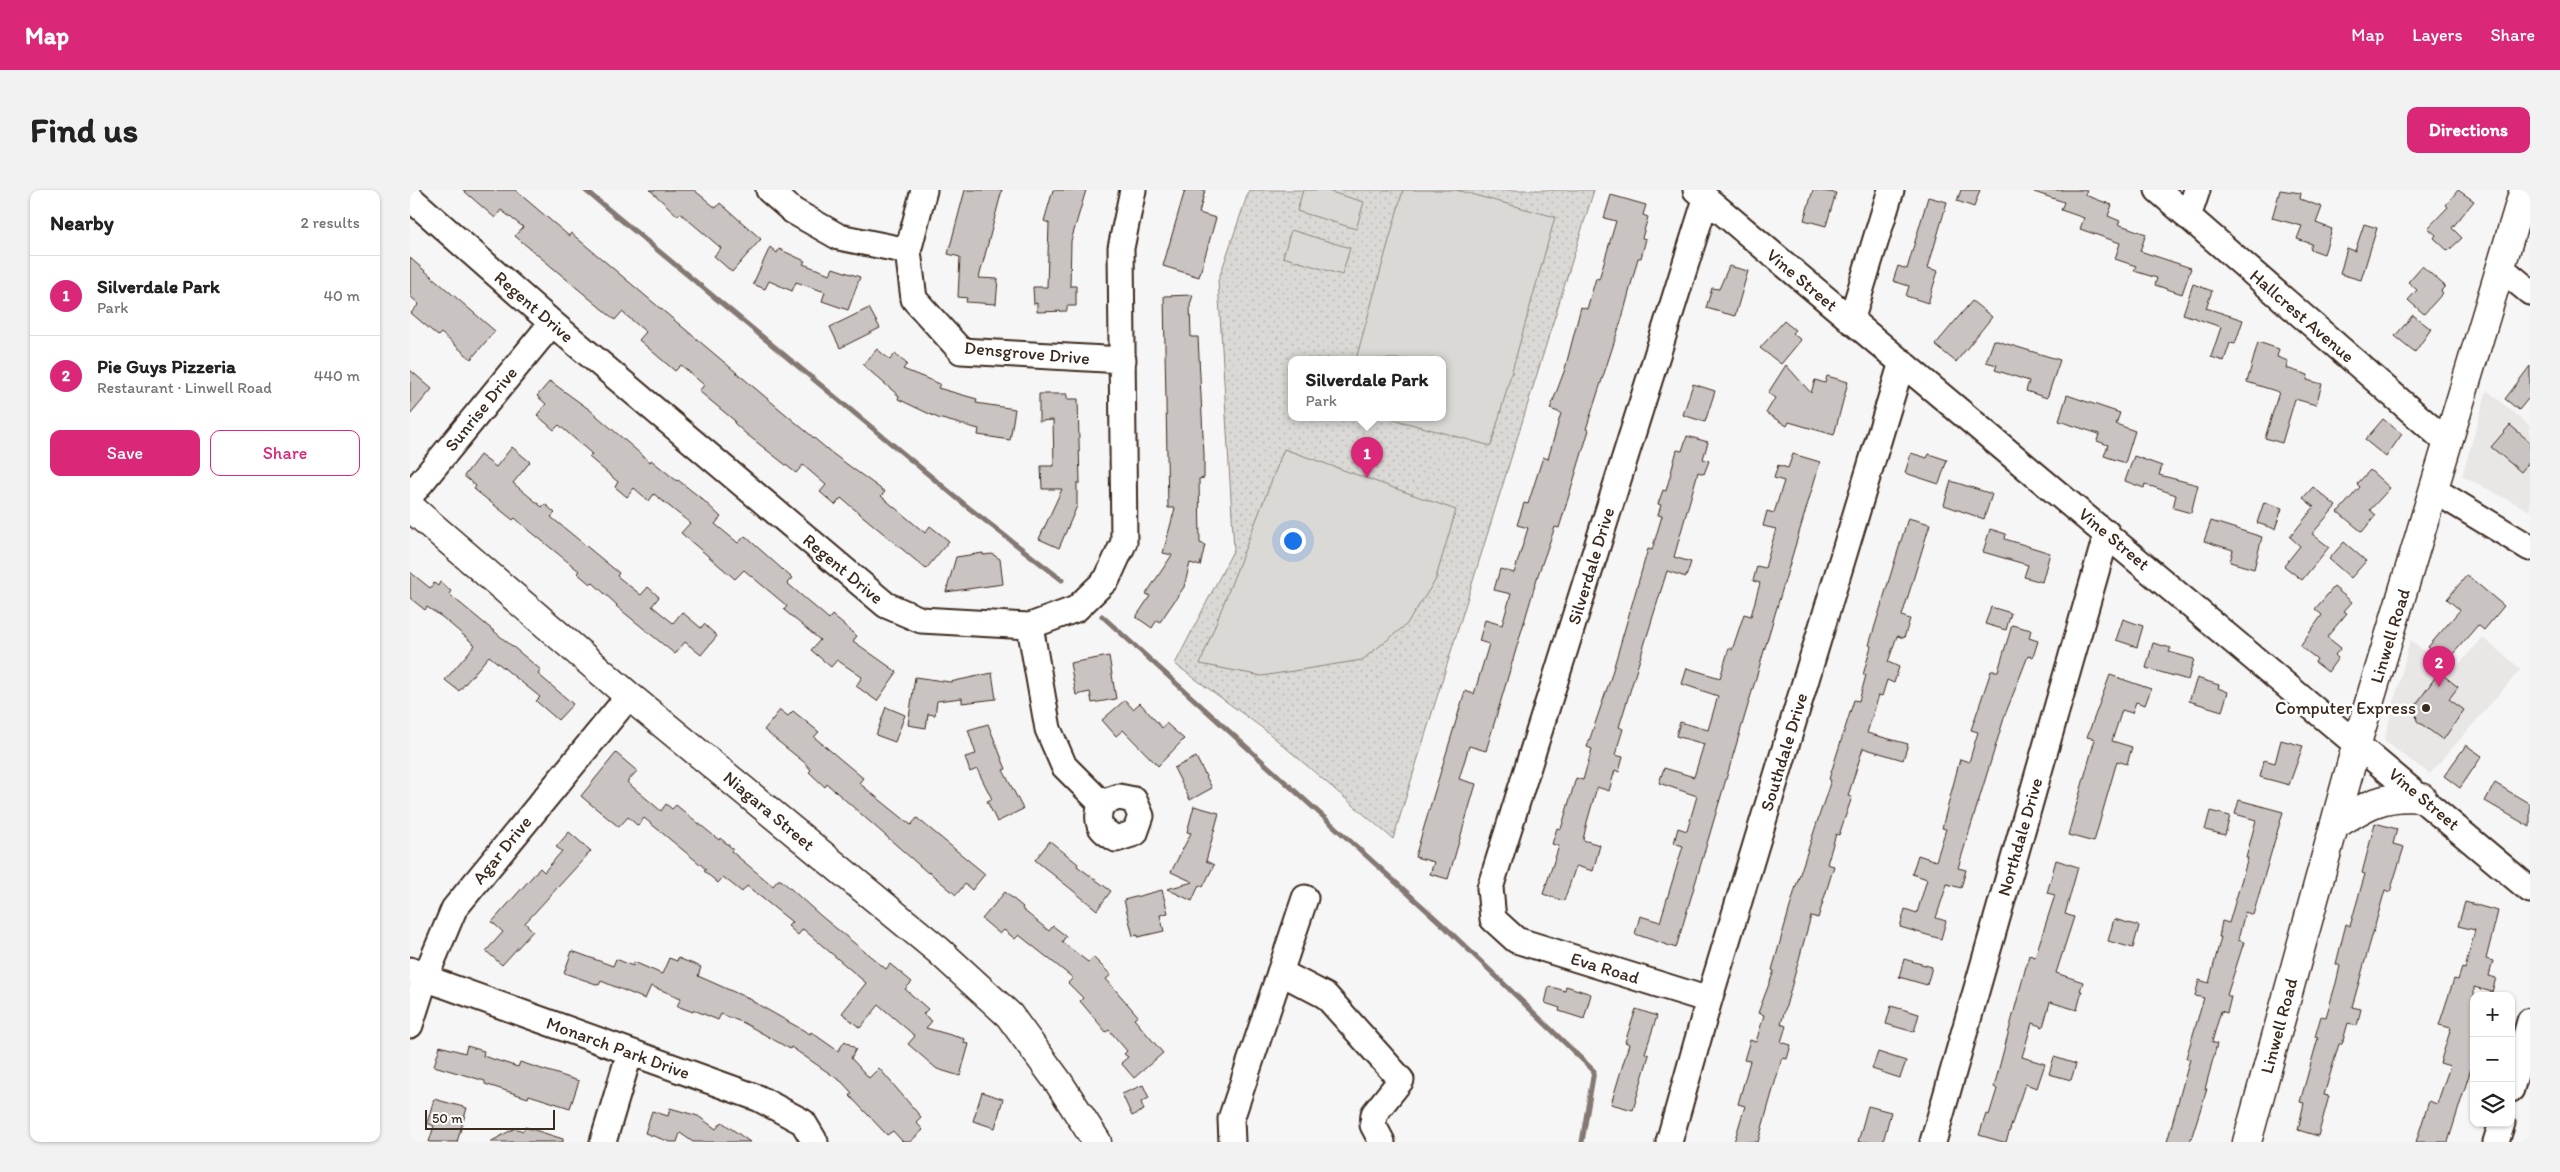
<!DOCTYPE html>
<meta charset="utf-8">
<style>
:root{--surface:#fff;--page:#f2f2f2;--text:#222;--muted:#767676;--line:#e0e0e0;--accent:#db2777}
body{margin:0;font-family:Itim,sans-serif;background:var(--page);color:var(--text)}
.controls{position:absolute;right:15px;bottom:15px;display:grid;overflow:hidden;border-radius:10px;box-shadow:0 1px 4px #0004}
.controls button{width:45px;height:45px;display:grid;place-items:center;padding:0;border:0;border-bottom:1px solid var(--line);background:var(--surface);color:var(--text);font:25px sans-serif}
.scale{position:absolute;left:15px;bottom:12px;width:130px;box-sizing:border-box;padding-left:5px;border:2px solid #3b2a1e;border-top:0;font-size:14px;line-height:18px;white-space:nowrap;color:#3b2a1e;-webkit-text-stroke:4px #fff;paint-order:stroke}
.you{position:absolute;left:882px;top:350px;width:18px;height:18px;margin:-12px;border:4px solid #fff;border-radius:50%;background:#1a73e8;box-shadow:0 0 0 8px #1a73e833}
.badge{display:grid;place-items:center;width:32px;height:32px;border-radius:50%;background:var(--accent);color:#fff;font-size:16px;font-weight:700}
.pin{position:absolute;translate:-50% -41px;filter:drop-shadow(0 1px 2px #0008)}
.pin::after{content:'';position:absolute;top:26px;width:18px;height:15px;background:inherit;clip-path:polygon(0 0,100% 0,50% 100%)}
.popup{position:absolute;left:878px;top:166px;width:158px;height:65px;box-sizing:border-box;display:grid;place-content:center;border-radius:10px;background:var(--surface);filter:drop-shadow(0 1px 4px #0005);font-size:16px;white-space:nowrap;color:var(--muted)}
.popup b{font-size:19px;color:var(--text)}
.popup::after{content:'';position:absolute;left:50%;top:100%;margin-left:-10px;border:10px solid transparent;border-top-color:var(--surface)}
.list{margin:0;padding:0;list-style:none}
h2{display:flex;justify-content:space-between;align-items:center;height:65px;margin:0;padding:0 20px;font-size:21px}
h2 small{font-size:16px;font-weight:400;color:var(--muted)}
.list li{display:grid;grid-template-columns:32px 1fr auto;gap:15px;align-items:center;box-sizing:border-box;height:80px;padding:0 20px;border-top:1px solid var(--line)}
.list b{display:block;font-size:19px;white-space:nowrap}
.list p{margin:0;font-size:16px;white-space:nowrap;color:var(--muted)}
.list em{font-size:16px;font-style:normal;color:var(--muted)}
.actions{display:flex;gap:10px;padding:15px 20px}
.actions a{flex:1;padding:11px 0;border:1px solid var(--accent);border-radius:10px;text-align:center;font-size:18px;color:var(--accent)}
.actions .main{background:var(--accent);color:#fff}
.icon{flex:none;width:28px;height:28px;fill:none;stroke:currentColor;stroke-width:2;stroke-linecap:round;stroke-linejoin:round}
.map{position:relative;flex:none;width:2120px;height:952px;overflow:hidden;border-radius:10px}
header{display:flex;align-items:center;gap:30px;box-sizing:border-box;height:70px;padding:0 25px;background:var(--accent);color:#fff}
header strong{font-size:24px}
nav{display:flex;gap:28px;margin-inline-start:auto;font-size:18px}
.intro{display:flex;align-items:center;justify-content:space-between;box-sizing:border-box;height:120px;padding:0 30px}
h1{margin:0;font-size:35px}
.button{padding:12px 22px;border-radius:10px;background:var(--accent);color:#fff;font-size:18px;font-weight:700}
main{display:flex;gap:30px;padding:0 30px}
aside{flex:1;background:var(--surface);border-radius:10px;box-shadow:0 1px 4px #0004}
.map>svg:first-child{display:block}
</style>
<header>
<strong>Map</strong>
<nav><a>Map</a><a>Layers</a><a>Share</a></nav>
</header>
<div class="intro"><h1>Find us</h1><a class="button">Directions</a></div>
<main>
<aside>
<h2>Nearby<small>2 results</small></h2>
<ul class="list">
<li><span class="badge">1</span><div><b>Silverdale Park</b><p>Park</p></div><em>40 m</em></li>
<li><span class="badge">2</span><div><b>Pie Guys Pizzeria</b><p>Restaurant · Linwell Road</p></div><em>440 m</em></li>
</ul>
<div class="actions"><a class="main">Save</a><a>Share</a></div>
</aside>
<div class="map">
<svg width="2120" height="952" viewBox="0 0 2120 952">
<defs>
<pattern id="park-dots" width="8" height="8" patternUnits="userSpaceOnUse" patternTransform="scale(1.25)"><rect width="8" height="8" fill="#dbd9d6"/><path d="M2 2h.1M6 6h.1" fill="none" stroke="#bdbab7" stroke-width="1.8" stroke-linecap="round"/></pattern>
</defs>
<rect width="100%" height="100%" fill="#f7f6f6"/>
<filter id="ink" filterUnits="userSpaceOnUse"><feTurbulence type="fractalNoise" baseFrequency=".02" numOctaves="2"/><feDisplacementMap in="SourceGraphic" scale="10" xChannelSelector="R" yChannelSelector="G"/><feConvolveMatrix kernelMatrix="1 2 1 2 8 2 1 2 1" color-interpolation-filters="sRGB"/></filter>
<g filter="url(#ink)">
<!-- built -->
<path fill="#e9e7e6" d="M2077,200L2120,236V321L2052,286Z
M2072,447L2111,479L2020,584L1974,551L2000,450L2043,482Z"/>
<!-- park -->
<path fill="url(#park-dots)" stroke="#8b827a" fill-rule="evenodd" d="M839,0H1184L983,649L855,540L765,474L824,359L808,91ZM882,169H1032V227H882Z"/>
<!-- pitch -->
<path fill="#dbd9d6" stroke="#8b827a" d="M893,0H914L954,12L946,39L887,21Z
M993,0H1046L1145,27L1081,256L975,227H1032V169H946Z
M881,40L940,58L932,85L873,67Z
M874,259L1046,320L1025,391L996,435L952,470L852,486L790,474Z"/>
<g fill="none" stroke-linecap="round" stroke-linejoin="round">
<!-- stream -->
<path stroke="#847972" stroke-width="5" d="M175,0L559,318L652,390
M692,426L1035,737L1184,881L1172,952"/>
</g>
<!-- building -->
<path fill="#c9c3c1" stroke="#3b2a1e" d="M53,0H105L159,46L161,43L423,264L475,302L471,306L515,343L520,336L539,351L516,379L431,308L425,315L410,302L416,295L393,275L386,283L335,243L324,233L325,231L289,201L294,195L271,175L265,181L229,150L236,142L212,122L205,130L105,46L113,37L91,20L85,28Z
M240,0H284L306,18L310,13L351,49L322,82L304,66L311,58L270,23L268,26Z
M555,0H592L569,88L588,89L586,114L556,112L557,108L548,107L550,67L538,64Z
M643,0H676L661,51L660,96H666V116H657V121L627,122V113L624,114L623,97H637L639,33L634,31Z
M775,0H795L789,23L806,28L789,87L753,76Z
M1403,0L1426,3L1416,36L1394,30Z
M1551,0H1570L1564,17L1547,11Z
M1624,0H1677L1675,5L1702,15L1698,26L1710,31L1708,34L1736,44L1730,61L1781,78L1772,104L1745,95L1747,88L1724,81L1726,76L1705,69L1710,53L1670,39L1674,28L1651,20L1654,12L1624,2Z
M1870,0L1891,3L1890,9L1912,17L1906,33L1922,39L1914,64L1900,59L1902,54L1887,49L1892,36L1862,28Z
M2048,0L2064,11L2042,38L2052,48L2038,61L2024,48L2026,45L2018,38L2038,17L2036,15Z
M1201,5L1236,15L1233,25L1238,27L1232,48L1236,49L1231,68H1228L1213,125L1176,239L1179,240L1149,338L1145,337L1128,385L1076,561L1059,556L1049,589L1066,594L1038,689L1020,684L1024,672L1005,667L1055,501L1064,504L1079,454L1069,451L1075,430L1092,435L1101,404L1084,400L1090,379L1104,383L1118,338L1107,335L1114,313L1118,314L1133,267L1138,269L1151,223L1140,219L1155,179L1171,117L1177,119L1186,88L1189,89L1206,31L1194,28Z
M1518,7L1537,12L1518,78L1528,81L1518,113L1496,106L1499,96L1483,91L1488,76L1497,79Z
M1954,34L1967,38L1951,90L1930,84L1937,58L1945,61Z
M360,57L367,63L369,59L395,71L393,74L420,84L423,78L450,87L438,120L412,111L415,102L386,92L382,101L359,91L355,99L343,94Z
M0,68L85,141L61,169L31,143L28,146L1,123L9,114L0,106Z
M1319,76L1338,81L1325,126L1296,118L1302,98L1309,99Z
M2012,76L2035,96L2031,101L2033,103L2014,124L1998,110L2007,100L1998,92Z
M1783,94L1802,101L1796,118L1833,130L1825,154L1820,153L1814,171L1801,167L1811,137L1773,124Z
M783,105L780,115L781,147H788L794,265V288L789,289L790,353L795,355L790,376L780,373L774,397L750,432L747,430L742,438L726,427L740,406L736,404L762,365L753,363L765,318H758L754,106Z
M1562,111L1582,127L1546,172L1525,155Z
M459,118L470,138L430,158L420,137Z
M2003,125L2021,139L2005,162L1985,146Z
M1374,131L1385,140L1382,143L1391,150L1371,174L1350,158Z
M1584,150L1650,170L1637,208L1616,201L1619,191L1585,180L1587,175L1576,172Z
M1848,152L1869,159L1867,167L1878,171L1876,178L1898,185L1897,190L1912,194L1906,215L1885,209L1872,253L1855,248L1869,202L1837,192Z
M467,159L480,170L485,164L497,174L493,179L530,194L528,198L567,209L566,213L605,219L600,250L568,245L569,239L528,228L488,209L489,206L453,175Z
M1376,175L1401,203L1405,190L1415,193L1417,186L1438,192L1424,245L1379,232L1377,236L1356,223L1365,208L1358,203Z
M2120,176V211L2118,209L2109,220L2095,209Z
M0,180L22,199L0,225Z
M140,191L180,220L240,272L241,270L267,291L268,290L292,309L311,327L305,334L328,353L335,346L382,388L377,393L419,429L422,425L447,446L443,451L487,482L467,511L446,496L452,487L427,470L421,477L401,460L410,450L374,420L377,416L334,380L325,389L271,343L280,333L244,304L239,311L224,298L217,307L205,297L208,292L179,267L182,264L149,235L144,240L127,225L136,214L127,206Z
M1283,194L1305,201L1295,232L1273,225Z
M629,204H657V209H668L670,293H667V316L649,358L629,349L652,299H632L631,276H644L643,230L629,231Z
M1657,205L1710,223L1706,234L1725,241L1715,273L1694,266L1698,255L1687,251L1689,244L1649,231Z
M1973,229L1992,244L1976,267L1955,250Z
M2100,235L2120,252V271L2111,282L2081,257Z
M1277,246L1298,252L1293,269L1299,271L1294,284L1288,282L1264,367L1281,372L1276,387L1257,381L1209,537L1213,539L1205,565L1213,567L1209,582L1205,580L1199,601L1187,597L1177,632L1173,650L1190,655L1183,681L1166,676L1154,711L1133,704L1149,656L1142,654L1147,638L1151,639L1166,588L1173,590L1182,559L1177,557L1200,490L1238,359L1242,360L1252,326L1248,325L1251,315L1248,314L1253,300L1256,301L1267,260L1272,261Z
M102,257L120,272L103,293L132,317L135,314L145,323L141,327L209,383L207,386L231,405L238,397L249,407L242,416L263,433L272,422L291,438L294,434L307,446L291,465L275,452L265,464L206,416L207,415L182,392L180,394L167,383L169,381L114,336L105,328L103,330L64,299L66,296L54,286L70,265L86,277Z
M1501,263L1517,268L1519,264L1537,270L1529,294L1495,283Z
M1383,264L1410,272L1266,758L1225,744L1230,726L1250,732L1273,656L1264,653L1268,638L1277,641L1287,606L1249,593L1254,578L1284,587L1294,554L1266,546L1270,532L1298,540L1308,506L1272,494L1277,478L1310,488L1319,458L1322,460L1334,424L1341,426L1350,393L1343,391L1347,376L1355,378L1366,339L1353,336L1357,321L1364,323L1374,291L1364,288L1368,275L1378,278Z
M1724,266L1752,276L1749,285L1788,295L1781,323L1763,318L1766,305L1735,294L1734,298L1715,291Z
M1960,280L1980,298L1960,320L1966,325L1952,342L1928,322L1950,297L1947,294Z
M1541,291L1582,304L1574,329L1534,315Z
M1903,297L1926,316L1902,344L1919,357L1892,390L1874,376L1890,356L1880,347L1904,317L1893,308Z
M1854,312L1872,318L1865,339L1847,333Z
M1498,328L1520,334L1492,426L1500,429L1494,448L1487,446L1478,472L1489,477L1484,493L1477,490L1472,506L1469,505L1457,543L1498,554L1493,570L1453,558L1438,606L1442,607L1429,645L1426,644L1417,674L1424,676L1408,728L1401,726L1371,834L1376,836L1371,852L1381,855L1377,869L1372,868L1348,952H1324L1335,916L1328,914L1340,871L1334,870L1340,850L1346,852L1354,825L1348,823L1364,781L1362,780L1386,696L1421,590L1419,589L1444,510L1449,511L1456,485H1453L1461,456L1459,455Z
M1801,331L1852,347L1844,379L1820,372L1823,360L1794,351Z
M1580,339L1596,344L1595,349L1640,363L1632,392L1614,387L1618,375L1573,362Z
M1934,352L1956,371L1941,388L1919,369Z
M573,363V365L582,364L590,369L593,394L536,402L546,367Z
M0,382L20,398L24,393L28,396L30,392L41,401L39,404L131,480L128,484L163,514L148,530L126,511L130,507L79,466L49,501L35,490L65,455L32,427L17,417L15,420L0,408Z
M2057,385L2094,416L2074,440L2068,435L2036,472L2018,457L2050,420L2037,409Z
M1924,397L1942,412L1934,421L1937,423L1917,447L1931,458L1925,465L1928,468L1918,482L1905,472L1907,469L1890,456L1912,425L1905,419Z
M1581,417L1601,423L1596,440L1575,434Z
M1713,429L1733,436L1727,457L1706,450Z
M1602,435L1621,440L1619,448L1628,451L1623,467L1618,466L1595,525L1548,678L1556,680L1551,698L1537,694L1526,728L1536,731L1531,749L1490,737L1495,719L1507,723L1517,689L1502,684L1508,665L1526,671L1536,639L1532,638L1550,569L1559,572L1568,542L1561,540L1581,481H1588Z
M1743,453L1761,458L1759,462L1784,469L1778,490L1736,478Z
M699,466L706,509L682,513L680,502L666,505L660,473Z
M2029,482L2048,497L2039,509L2054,520L2033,550L2007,531L2005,516Z
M582,483L586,509L552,513V508L527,511L525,525L518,524L516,538L498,535L505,487L540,492Z
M1700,485L1741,499L1735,515L1726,512L1722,523L1712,520L1702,551L1722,557L1717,574L1707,571L1684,652L1658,645L1685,549L1677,547Z
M1787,488L1809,495L1808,498L1818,502L1812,521L1779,511Z
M715,510L723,519L730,513L752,538L756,533L774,549L748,576L713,540L706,546L692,530Z
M476,517L495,525L485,552L466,545Z
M370,520L378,526L383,521L409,542L404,547L453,588L449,593L501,635L507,628L575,684L562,700L555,694L546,705L519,682L518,683L417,594L415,597L399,582L401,580L395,573L354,540Z
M578,534L596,579L593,580L613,619L587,632L577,611L582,609L567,579L560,582L555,567L566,564L558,540Z
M1871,550L1893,556L1879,595L1850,587L1854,570L1865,573Z
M2056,555L2072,566L2050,598L2034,586Z
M206,563L227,581L217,592L251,621L256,614L262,619L266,615L309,650L310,648L323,659L321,661L363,696L368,690H371L411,726L476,779L480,774L502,792L495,799L518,819L513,824L522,831L516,838L555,849L554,853L559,854L550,886L527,879L498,854L505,846L469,815L450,838L432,823L456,793L393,739L388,745L378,736L382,732L337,696L332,702L313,687L308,693L294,681L296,679L234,628L228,636L218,627L209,637L178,612L171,606Z
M786,567L802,598L780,610L764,578Z
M2085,593L2120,614V637L2075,611Z
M1829,610L1873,622L1843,725L1835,722L1828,750L1834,752L1817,805L1821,807L1817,823L1811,821L1802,852L1807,854L1795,899H1797L1780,952H1757L1780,869L1776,868L1794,808L1785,806L1789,790L1799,793L1811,747H1809L1812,731L1819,733L1838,668H1836L1846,630L1825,624Z
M784,616L809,623L796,671L804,675L793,697L789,695L782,711L757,699L783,692L761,682L781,643L777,642Z
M1800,621L1820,626L1815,645L1795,640Z
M1965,633L1987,639L1983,654L1994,657L1980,702L1975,700L1942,817L1951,819L1947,836L1938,833L1932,854H1929L1914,905L1919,906L1908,946L1888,940L1894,913L1890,912L1908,848L1905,847L1911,826L1916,827L1926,793L1930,776L1926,774L1936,734L1940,736L1955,684L1952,683Z
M159,642L181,661L115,733L123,741L92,775L76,761L93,742L82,732L130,678L134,682L152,661L146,657Z
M640,651L668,674L667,676L701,701L687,720L625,670Z
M1646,670L1668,677L1655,724L1664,727L1646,783L1673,792L1670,801H1672L1667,820L1640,812L1633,837L1622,833L1612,867L1635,874L1627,898L1615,894L1596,952H1593L1569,945L1576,924L1579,925L1587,899L1584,897L1619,765L1625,767L1645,705L1637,703Z
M752,700L758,723L750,725L754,741L728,747V745L723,746L714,710Z
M595,702L613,717L612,719L639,741L643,736L656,746L652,752L678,772L683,767L701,785L696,789L728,826L724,829L753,863L724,888L711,873L718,867L714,864L717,861L699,840L696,842L670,811L673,808L658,793L663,788L609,745L605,749L594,740L590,744L572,729Z
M2055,712L2088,721L2076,769L2083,771L2079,786L2086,788L2082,802L2064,797V869L2038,952H2006L2019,911L2027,914L2040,876L2030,873L2041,838L2029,835L2044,789L2048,790L2052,778L2055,779L2065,740L2048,736Z
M1704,729L1729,736L1723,758L1698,751Z
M162,761L203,776L206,769L223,776L224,772L252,784L259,768L267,771L268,768L291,777L288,786L342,810V811L400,844L401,842L428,861L435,851L446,859L441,868L459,888L469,878L511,927L506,932L513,940L500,952H493L483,941L477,945L440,906L442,903L432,892L381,857L380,859L334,833L311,824L308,830L284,820L283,822L267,816L271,808L241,796L235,809L191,791L189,795L154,783Z
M1494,769L1522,777L1517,795L1489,787Z
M1139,796L1155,801L1156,796L1181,804L1174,829L1149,821L1150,818L1135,813Z
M1481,816L1509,824L1504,842L1476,834Z
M1226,819L1247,826L1235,863L1239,865L1223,920L1201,914L1219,854L1215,852Z
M30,856L55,863L57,856L74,861L73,866L108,877L110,872L169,891L160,918L119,905L118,908L75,894V891L24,876Z
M1468,862L1496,871L1490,888L1462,879Z
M1644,867L1666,874L1661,890L1639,884Z
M733,895L739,908L731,912L734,920L722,926L712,904Z
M572,902L593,909L585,938L563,931Z
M24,909L57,918L47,952H19L24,936L17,933Z
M1458,916L1481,922L1473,952H1448Z
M260,918L288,926L306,939L312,932L340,952H283L270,943L267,952H260L235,943L242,921L258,926Z
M115,937L153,949V952H80L105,938L113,941Z"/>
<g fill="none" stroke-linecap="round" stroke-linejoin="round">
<defs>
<path id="minor" d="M359,0L383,21L429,47L498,61
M514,0L498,61L504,109L551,161L713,170
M1286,0L2120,700
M1748,0L2037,252
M0,8L142,133L476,415L511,430L620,436L666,419L697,389L714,352L711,58L723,0
M1296,9L1080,698L1083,729L1106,750L1299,810
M1778,27L1787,0
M2091,78L2120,102
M1441,131L1481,0
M2024,300L2120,358
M0,306L142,133
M620,436L638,539L654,576L691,613C686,634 688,638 706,649L725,643L731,626L724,610L709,607L691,613
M0,780L15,788L348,908L393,932L405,952
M870,782L916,806L991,890L964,924L963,935L972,952
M0,835L15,788L44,719L219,506
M2101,899L2120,831
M193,952L220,862
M822,952L821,929L895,708
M1259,952L1299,810L1492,172
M1523,952L1697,343
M2086,952L2092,933"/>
<path id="major" d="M0,317L219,506L528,760L599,825L649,893L687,952
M1924,636C1956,615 1974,604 2012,608
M1837,952L1947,553L2114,0"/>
</defs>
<!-- minor casing -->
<use href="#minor" stroke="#3b2a1e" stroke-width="29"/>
<!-- major casing -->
<use href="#major" stroke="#3b2a1e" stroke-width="31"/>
<!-- minor -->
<use href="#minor" stroke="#fff" stroke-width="25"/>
<!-- major -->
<use href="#major" stroke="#fff" stroke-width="28"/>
</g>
</g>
<!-- markers -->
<circle fill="#3b2a1e" stroke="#fff" stroke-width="2" cx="2016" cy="518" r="5"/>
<g text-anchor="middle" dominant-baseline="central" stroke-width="5" stroke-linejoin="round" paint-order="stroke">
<!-- street labels -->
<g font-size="18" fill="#3b2a1e" stroke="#fff">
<text transform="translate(1392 90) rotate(40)">Vine Street</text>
<text transform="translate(124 117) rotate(41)">Regent Drive</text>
<text transform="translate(1892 126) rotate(41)">Hallcrest Avenue</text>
<text transform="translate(617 163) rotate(5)">Densgrove Drive</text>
<text transform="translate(71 219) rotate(-51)">Sunrise Drive</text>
<text transform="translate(1704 349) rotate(40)">Vine Street</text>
<text transform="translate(1181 376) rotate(-73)">Silverdale Drive</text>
<text transform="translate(433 379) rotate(40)">Regent Drive</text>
<text transform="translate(1980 446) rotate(-73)">Linwell Road</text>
<text transform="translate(1374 562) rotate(-73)">Southdale Drive</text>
<text transform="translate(2014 609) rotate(40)">Vine Street</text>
<text transform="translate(359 621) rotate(40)">Niagara Street</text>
<text transform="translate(1610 647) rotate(-74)">Northdale Drive</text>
<text transform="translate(92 660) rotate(-51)">Agar Drive</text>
<text transform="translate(1195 778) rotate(17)">Eva Road</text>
<text transform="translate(1869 836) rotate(-75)">Linwell Road</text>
<text transform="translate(208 858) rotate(20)">Monarch Park Drive</text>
</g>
<!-- poi labels -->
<g font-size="18" fill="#3b2a1e" stroke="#fff" text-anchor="end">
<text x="2006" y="518">Computer Express</text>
</g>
</g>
</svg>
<div class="controls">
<button>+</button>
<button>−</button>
<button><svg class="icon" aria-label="layers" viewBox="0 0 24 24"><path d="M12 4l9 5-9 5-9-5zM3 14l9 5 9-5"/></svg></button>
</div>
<div class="scale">50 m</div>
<div class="you"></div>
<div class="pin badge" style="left:957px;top:288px">1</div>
<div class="popup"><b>Silverdale Park</b>Park</div>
<div class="pin badge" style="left:2029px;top:497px">2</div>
</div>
</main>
